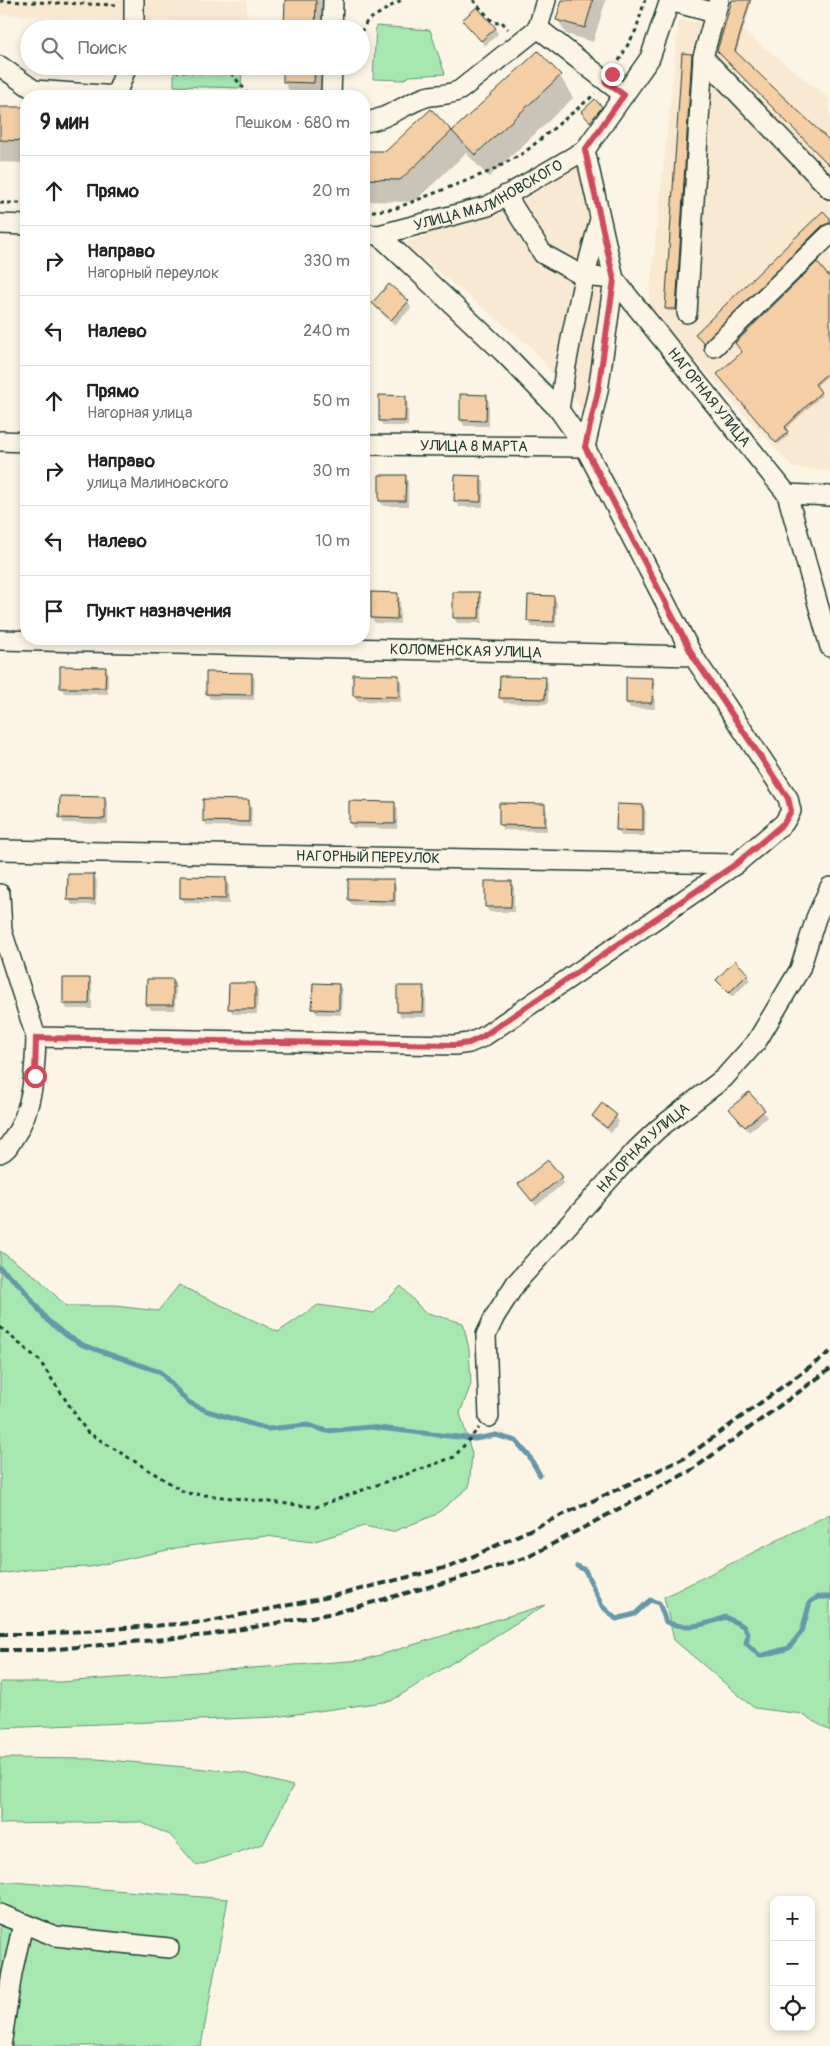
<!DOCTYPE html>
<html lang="ru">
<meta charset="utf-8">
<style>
:root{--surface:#fff;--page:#f6f6f6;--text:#222;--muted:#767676;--line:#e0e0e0}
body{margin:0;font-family:Pangolin,sans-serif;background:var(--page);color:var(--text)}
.controls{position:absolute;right:15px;bottom:15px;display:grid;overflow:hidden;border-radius:10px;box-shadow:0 2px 8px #0003}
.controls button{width:45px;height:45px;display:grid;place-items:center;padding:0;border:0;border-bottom:1px solid var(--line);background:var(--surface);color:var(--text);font:25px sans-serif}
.stop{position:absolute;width:15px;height:15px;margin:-11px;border:4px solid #d1495b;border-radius:50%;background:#fff}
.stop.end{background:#d1495b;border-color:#fff;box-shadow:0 1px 5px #0008}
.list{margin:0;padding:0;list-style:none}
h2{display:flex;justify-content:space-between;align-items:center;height:65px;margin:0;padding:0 20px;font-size:21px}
h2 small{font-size:16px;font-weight:400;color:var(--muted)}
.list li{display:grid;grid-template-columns:32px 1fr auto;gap:15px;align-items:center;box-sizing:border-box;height:70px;padding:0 20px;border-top:1px solid var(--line)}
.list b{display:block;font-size:19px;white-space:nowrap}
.list p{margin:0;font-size:16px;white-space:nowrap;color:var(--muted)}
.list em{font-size:16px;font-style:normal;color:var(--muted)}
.icon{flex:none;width:28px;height:28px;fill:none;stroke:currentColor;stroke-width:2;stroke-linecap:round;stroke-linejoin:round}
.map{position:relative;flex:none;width:830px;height:2046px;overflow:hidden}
.search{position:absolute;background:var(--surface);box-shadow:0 2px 8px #0003;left:20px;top:20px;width:350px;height:55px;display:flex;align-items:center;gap:12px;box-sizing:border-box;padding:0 18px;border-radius:28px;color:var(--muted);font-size:19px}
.panel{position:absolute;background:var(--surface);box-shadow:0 2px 8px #0003;left:20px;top:90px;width:350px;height:555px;border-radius:20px}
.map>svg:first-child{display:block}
</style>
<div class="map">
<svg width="830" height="2046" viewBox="0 0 830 2046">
<rect width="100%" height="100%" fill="#fcf5e5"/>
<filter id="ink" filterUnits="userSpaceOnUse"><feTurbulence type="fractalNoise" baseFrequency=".02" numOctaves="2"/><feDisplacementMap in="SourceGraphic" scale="10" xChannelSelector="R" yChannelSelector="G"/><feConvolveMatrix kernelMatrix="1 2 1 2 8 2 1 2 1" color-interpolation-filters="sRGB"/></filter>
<g filter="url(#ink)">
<!-- built -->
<path fill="#fae9d2" d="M0,0H247V23L0,15Z
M679,20L736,25L830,99V471L793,468L648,309Z
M581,162L600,247V432L532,348L403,243L495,211Z"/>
<!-- green -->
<path fill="#a7e8b1" stroke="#639272" d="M376,26L430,30L445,74L410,76L402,80L373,79Z
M174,66H242L241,88L174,86Z
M0,1251L38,1278L66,1306H115L158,1311L179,1285L278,1332L318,1305L374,1313L401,1286L424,1312L463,1323L469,1349L471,1384L460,1413L472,1454L469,1487L435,1515L392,1532L364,1526L312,1542L266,1536L181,1547L90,1567L33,1569L0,1574Z
M830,1514V1731L802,1714L754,1708L674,1640L664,1597Z
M545,1605L391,1701L275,1717L0,1728V1682H60L363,1660Z
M0,1758L97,1759L239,1772L293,1786L263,1844L197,1866L170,1835L140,1822L0,1824Z
M0,1881L228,1899L201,2046H0Z"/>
<!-- shadow -->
<path fill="#0003" d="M286,0H325V29H285Z
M564,0H606L593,42L566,34L558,20Z
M733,0H752L736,53L830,143V166L720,54L718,51Z
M464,20L495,28L498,34L485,46Z
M538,53L560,76L573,98L489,177L466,153L414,202L364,201V152L386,153L431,111L452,133Z
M691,55L693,58L677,311H668L667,308Z
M285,66H324L323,96H293L284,82Z
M0,108L26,109V163L0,162Z
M601,108L602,110L592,123L584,114Z
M823,212L830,220V225L706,344L698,336Z
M830,273V374L815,387L822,395L785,430L789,435L778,444L720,377Z
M389,285L408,302L411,308L395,325L376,308L373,303Z
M461,396H486L489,402V426H464L461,420Z
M405,397L408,402V426H383L380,420Z
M405,476L408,482V506H383L380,500Z
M456,477H481L484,483L483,507H459L456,501Z
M397,594L400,599V624L375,623L372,618Z
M479,594L482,599V623H457L454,617Z
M554,597L557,603L556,627H532L529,621Z
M105,668L108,674V694L64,693L61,687Z
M252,674L255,680L254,700L210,699L207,694Z
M398,676L402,682L401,702L357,701L354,696Z
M545,678L548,684V704L504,703L501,698Z
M652,679L655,684V709L630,708L627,703Z
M105,798L108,804V824L64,823L60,818Z
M248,802L252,807L251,827L207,826L204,821Z
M394,803L398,809L397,829L353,828L350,823Z
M544,806L547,811V831L503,830L500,825Z
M618,806H643L646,812L645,836H621L618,830Z
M94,875L97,881L96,905H72L69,899Z
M226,878L229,884V904L185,903L181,897Z
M393,881L396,886V906L352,905L349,900Z
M511,882L514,888V912H489L486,906Z
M747,974L750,980L732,997L717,980Z
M89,979L92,985V1009H67L64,1003Z
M173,981L176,986L175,1010H151L148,1005Z
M254,985L258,990L257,1014H233L230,1009Z
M339,985L342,990L341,1015L317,1014L313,1009Z
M423,988L426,993V1017H401L398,1011Z
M748,1094L767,1117L749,1132L731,1109Z
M593,1116H616L619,1122L611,1133L596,1121Z
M548,1162L564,1183L536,1206L520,1185Z"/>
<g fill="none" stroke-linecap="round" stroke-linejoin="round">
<!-- stream -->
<path stroke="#6698aa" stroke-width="5" d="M0,1268L21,1286L47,1320L64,1334L83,1345L160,1372L188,1402L207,1411L268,1429L307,1425L327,1431L370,1427L475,1439L496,1435L516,1441L529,1456L540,1475
M577,1566L585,1570L602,1606L616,1619L635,1614L650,1600L659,1603L666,1622C686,1630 706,1625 725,1617L743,1626L748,1634L746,1643L760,1656L789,1648L802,1631L810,1602L818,1597H830"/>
</g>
<!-- building -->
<path fill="#f4cea4" stroke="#1f3d34" d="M285,0H316L315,29H284Z
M562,0H593L585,28L556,20Z
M732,0H750L735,51L830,141V166L717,51Z
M477,7L496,28L481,41L462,20Z
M538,51L561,75L475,155L452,131Z
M682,53L692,54L676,309H665Z
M283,66H315L314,83L283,82Z
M595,99L602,107L590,122L581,112Z
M0,107H26V141L0,140Z
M431,109L452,131L400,180L364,179V151H386Z
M823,211L830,218V223L822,226L704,343L695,334Z
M817,262L830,278V371L815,384L821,392L785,427L788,432L776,443L717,374L742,352L735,343Z
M389,284L409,301L391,320L372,303Z
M460,394L487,395L486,421L460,420Z
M379,395L406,396L405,421H379Z
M379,475H406L405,501H379Z
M455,475L481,476V502L454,501Z
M371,592L398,593L397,619L371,618Z
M453,592H480L479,618H453Z
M528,595L554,596V622L527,621Z
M60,666L106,667L105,688H60Z
M206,672L252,673V695L206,694Z
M353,674L399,675V697L353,696Z
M500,676L546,677L545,699L499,698Z
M626,677L653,678L652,703H626Z
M60,796L105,797V819L59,818Z
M203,799L249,800V822L203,821Z
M349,801L395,802V824L349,823Z
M499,803L545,804V826L499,825Z
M617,804L643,805V831L616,830Z
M68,874H94V900H67Z
M180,876L226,877V899L180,898Z
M348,879H394V901L348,900Z
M485,881H512L511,907H485Z
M735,960L748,974L729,993L716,980Z
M63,978H90L89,1004H63Z
M147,979H173V1005H146Z
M229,983H255V1009H228Z
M313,983L339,984V1010L312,1009Z
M397,986H424L423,1012H397Z
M749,1092L765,1110L745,1127L729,1109Z
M602,1103L617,1115L607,1128L592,1116Z
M548,1160L562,1177L532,1201L518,1184Z"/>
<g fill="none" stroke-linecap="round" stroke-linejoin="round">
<defs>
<g id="minor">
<path d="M719,0L703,57L830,189"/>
<path d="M670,1L715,13"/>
<path d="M538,28L624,95"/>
<path d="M134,29V0"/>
<path d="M332,29L333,0"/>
<path d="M0,66L34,90L117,96"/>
<path d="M116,95L127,66"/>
<path d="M331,96L332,66"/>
<path d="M364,122C387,120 404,104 426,97C437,94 448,96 460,90L538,28L546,0"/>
<path id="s1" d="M585,150L614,279L787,494L830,647"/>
<path d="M0,224L26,225"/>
<path id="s2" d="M364,234L379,235L488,206L585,150L650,58L670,0"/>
<path d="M687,313L703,57"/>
<path d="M714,347L830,234"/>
<path d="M559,410C568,345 582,282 600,219"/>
<path d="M0,441L26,442"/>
<path id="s3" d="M364,445L585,447L598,391L614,279L583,276L543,254L506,195"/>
<path d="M787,494L830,496"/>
<path id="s4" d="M0,640L693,656"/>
<path id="s5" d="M0,850L736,864"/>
<path d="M0,894L2,931L36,1037L455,1045L469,1043L483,1037L736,864L784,823L791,811L788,798L693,656L585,447L559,410L504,353L379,235"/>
<path d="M0,1153C7,1150 9,1145 13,1139C33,1110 35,1072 36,1037"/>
<path id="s6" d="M489,1417L486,1335L495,1316L516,1283L636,1150L658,1129L724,1078L757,1041L800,969L816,918L830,887"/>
<path d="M0,1914L55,1936L169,1948"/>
<path d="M1,2046L12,1973L23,1924"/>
</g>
</defs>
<!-- minor casing -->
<use href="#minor" stroke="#1f3d34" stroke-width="22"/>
<!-- path -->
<path stroke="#1f3d34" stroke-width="3" stroke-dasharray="4 4" stroke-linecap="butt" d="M473,0L493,22L497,23L501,21L508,29
M0,1L117,5
M361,32L367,21L401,0
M615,68L636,30L645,0
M143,70L231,73L250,96H274
M0,203H26
M364,212L394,209L491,171L525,152L595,94
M0,1327L39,1360L87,1432L186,1493L316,1507L454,1457L479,1428"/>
<!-- minor -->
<use href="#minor" stroke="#fcf5e5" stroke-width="19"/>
<!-- rail -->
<path stroke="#1f3d34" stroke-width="4" stroke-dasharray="8 4" stroke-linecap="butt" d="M0,1634H43L206,1622L329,1597L452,1566L685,1458L830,1352
M0,1650H46L208,1635L334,1613L457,1579L528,1557L692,1470L830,1369"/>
</g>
</g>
<g fill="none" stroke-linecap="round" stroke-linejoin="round" filter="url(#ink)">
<!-- route -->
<path stroke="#d1495b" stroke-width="6" d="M35,1076L36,1038L455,1045L469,1043L482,1037L736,864L784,823L791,811L788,798L693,656L585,447L598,391L614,280L585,150L624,95L606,82L612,74"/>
</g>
<g text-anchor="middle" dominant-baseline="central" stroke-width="5" stroke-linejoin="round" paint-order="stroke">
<!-- street labels -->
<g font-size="15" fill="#1f3d34" stroke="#fcf5e5">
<text stroke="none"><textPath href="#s2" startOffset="132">УЛИЦА МАЛИНОВСКОГО</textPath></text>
<text stroke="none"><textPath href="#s1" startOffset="284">НАГОРНАЯ УЛИЦА</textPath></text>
<text stroke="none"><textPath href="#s3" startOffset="110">УЛИЦА 8 МАРТА</textPath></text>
<text stroke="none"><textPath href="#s4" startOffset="466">КОЛОМЕНСКАЯ УЛИЦА</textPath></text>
<text stroke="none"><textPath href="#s5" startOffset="368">НАГОРНЫЙ ПЕРЕУЛОК</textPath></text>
<text stroke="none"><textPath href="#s6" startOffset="328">НАГОРНАЯ УЛИЦА</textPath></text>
</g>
</g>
</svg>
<div class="controls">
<button>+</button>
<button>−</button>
<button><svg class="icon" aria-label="locate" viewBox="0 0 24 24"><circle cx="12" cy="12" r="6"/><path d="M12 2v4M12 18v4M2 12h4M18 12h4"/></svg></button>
</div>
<div class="stop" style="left:35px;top:1076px"></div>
<div class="stop end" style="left:612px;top:74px"></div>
<div class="search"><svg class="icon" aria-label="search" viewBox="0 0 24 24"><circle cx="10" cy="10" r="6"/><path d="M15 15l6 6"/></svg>Поиск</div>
<section class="panel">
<h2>9 мин<small>Пешком · 680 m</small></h2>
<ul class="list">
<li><svg class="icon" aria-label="ahead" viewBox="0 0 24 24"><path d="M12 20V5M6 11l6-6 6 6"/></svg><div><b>Прямо</b></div><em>20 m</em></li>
<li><svg class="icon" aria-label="right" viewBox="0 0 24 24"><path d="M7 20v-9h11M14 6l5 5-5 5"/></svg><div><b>Направо</b><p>Нагорный переулок</p></div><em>330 m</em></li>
<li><svg class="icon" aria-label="left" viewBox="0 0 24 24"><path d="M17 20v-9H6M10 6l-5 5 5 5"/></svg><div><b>Налево</b></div><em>240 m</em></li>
<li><svg class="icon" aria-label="ahead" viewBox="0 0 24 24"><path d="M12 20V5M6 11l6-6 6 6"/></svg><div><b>Прямо</b><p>Нагорная улица</p></div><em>50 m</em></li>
<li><svg class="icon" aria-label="right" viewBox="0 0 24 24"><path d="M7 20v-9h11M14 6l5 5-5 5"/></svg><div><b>Направо</b><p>улица Малиновского</p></div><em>30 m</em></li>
<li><svg class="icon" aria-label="left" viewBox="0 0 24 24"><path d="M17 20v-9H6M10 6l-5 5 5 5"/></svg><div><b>Налево</b></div><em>10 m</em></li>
<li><svg class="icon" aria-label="arrive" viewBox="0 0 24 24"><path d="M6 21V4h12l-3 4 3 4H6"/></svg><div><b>Пункт назначения</b></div></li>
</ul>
</section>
</div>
